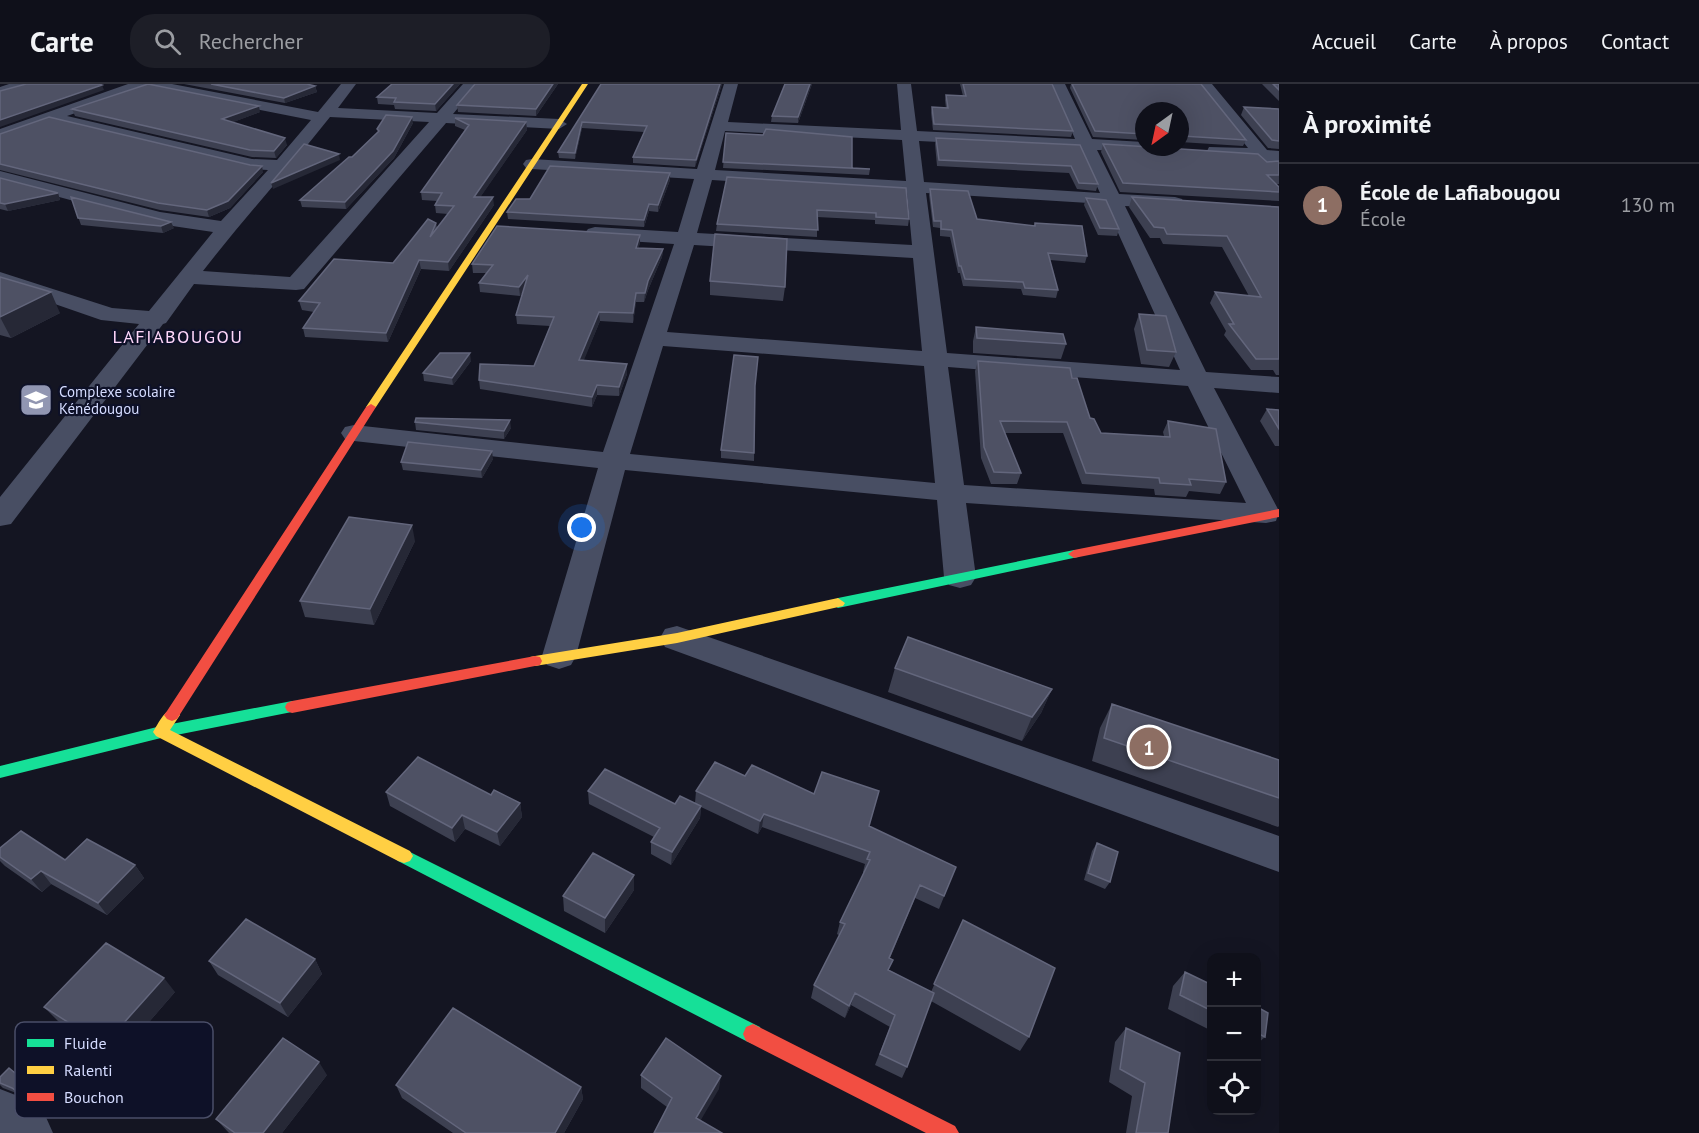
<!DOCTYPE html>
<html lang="fr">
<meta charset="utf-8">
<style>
:root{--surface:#0f101a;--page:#1d1e27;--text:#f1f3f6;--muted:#9b9da2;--line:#2f3039;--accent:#0b8043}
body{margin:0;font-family:"PT Sans",sans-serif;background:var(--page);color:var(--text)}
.controls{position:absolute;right:18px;bottom:18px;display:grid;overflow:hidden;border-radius:12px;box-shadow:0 6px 24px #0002}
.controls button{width:54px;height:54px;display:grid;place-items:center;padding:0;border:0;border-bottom:2px solid var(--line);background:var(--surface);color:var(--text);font:30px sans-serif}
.compass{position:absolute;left:1135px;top:18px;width:54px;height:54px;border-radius:50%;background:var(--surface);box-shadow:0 6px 24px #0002;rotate:213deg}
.you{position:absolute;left:582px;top:444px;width:21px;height:21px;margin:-15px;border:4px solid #fff;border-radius:50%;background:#1a73e8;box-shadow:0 0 0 9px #1a73e833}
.badge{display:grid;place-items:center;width:39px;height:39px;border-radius:50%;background:var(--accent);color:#fff;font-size:20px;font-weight:700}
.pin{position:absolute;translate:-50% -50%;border:3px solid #fff;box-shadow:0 2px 6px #0006}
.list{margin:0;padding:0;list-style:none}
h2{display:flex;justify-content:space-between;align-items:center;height:78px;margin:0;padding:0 24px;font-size:26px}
h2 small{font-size:20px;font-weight:400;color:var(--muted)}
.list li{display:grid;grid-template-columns:39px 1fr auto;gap:18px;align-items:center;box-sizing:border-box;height:84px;padding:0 24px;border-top:2px solid var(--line)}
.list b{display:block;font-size:22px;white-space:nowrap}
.list p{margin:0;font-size:20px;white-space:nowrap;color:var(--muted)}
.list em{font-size:20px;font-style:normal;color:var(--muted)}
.icon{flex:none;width:33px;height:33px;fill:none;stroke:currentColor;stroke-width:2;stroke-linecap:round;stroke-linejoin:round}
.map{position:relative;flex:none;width:1279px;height:1049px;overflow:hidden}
header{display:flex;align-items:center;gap:36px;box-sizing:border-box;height:84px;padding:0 30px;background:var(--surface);border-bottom:2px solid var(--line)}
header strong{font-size:28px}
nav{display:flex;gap:33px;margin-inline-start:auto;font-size:21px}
.search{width:420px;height:54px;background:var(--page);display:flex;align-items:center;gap:15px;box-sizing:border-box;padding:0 21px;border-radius:24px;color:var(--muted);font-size:22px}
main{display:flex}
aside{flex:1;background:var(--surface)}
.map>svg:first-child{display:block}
</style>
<header>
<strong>Carte</strong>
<div class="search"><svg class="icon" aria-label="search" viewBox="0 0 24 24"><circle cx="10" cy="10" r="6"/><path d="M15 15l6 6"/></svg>Rechercher</div>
<nav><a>Accueil</a><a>Carte</a><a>À propos</a><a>Contact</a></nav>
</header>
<main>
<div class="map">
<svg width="1279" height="1049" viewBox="0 0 1279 1049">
<rect width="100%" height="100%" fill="#141522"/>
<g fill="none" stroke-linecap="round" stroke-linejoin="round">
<!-- street -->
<path fill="#484e63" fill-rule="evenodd" d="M9,0H31L29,3L0,12V3Z
M128,0H172L318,28L341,0H356L338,24L437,29L463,0H478L453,30L559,35L567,40L559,45L446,39L304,205L296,206L194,200L166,239L163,240L11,440L0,442V413L139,240L101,236L0,201V188L112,224L149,227L213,148L159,140L0,97V87L160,128L221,137L268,86L252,85L51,37L0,55V45ZM146,4H149L311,36L277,76L252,75L67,32ZM330,33L429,38L290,193L203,187C244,134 289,85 330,33Z
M724,0H738L728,38L901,46L897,0H911L917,47L1075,55L1051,0H1065L1092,55L1144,58V63H1152L1144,68L1097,66L1119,110L1175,113L1182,115L1184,119L1182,123L1175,125L1125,122L1206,288L1279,293V309L1214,304L1279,427L1276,437L1266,439L966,419L976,493L971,501L960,504L949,501L944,493L937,416L625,386L576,572L571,581L559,585L547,581L542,572L598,384L354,357L345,355L341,349L345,343L354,341L603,368L674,160L595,155L588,153L585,149L588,145L595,143L678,148L694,95L532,85L526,84L523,80L526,76L532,75L697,85ZM725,47L902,56L906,97L715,86ZM919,57L1080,65L1100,109L924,98ZM712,96L907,108L912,161L697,149ZM926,109L1105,120L1180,286L947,269ZM694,161L913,174L922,267L667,248ZM663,262L924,282L935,399L630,370ZM948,283L1188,302L1246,419L964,401Z
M1197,0H1212L1267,66L1279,67V77H1276L1278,80L1275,84H1263L1256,75L1209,71L1207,67L1209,63L1248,64Z
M677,542L1279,752V788L665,563L660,554L665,545Z
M0,1005L18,1012L45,1031L53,1049H0Z"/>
<!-- fast -->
<path fill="#16e098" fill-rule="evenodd" d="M1074,466L1080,470L1078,473L838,524L831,519L838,514Z
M292,617L297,619L299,623L297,627L161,654L0,694V682L161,642Z
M404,765L760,943L763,950L760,957L753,960L746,957L398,777L395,772L398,767Z"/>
<!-- slow -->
<path fill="#ffcf43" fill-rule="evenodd" d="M582,0H588L376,323L371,326L367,325L366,323Z
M838,514L845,519L843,522L677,559L535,582L530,581L528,577L530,573L535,572L677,549Z
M172,625L177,627L180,631L170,646L410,767L413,772L410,777L404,779L398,777L156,652L153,648C158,640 163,628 172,625Z"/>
<!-- jam -->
<path fill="#f24e42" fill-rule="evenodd" d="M371,320L376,323L177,635L172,637L167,635L164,631L167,627L366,323Z
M1279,425V433L1074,474L1068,470L1074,466Z
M535,572L540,573L542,577L540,581L292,629L287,627L285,623L287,619L292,617Z
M753,940L955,1042L959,1049H926L746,957L743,950L746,943Z"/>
</g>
<!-- wall -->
<path fill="#3d4051" d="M184,0H307L315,2L317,8L285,19Z
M460,0L436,27L395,25L394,21L378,20L377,13Z
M475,0H558L536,32L458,28L457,21Z
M601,0H722L695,83L633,79V73L644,48L582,44L575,75L559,74L558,68Z
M785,0H812L798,39L771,38L772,32Z
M960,0H1052L1073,47L1071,53L933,46L931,29L932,23L946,24L945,16L946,11L963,12Z
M1071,0H1201L1246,56L1243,62L1180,58V27H1144V56L1093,53L1070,4Z
M1262,0H1279V17Z
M1244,23L1279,25V65L1268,64L1241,31Z
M72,25L260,28L233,38L287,61L276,74L252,73L75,32Z
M455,34L526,38L527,46L480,113L494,121L449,187L421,185L388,258L305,253L303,244L314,228L302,226L299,217L393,179L436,139L437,144L448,130L436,129L435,121L437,117L422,116L421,108L465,46L455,42Z
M413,39L394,74L346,125L302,123L300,116L352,73L378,48L377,45Z
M726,49L852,84L870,85L869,91L723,84Z
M0,50L263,88L230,124L209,133L160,126L0,86Z
M936,54L1080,61L1098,100L1096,107L1077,105L1069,89L937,82L935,60Z
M1103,60L1267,78L1279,77V100H1276L1279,103V117L1120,108L1101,68Z
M727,93L909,135L908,142L875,140V136L817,133V153L716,147L717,140Z
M0,94L58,109L60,116L8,127L0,125Z
M670,96L658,128L649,127L644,143L508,135L507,128L530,115Z
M930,105L977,135L1034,142L1035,139L1087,172L1085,179L1050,176L1058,206L1056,214L1023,211L1021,205L963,202L960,189H958L950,153L940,152V144L933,143L929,111Z
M71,113L174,144L163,149L81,141Z
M1132,113L1279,123V291H1276L1273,286H1251L1224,251L1226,247L1210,219L1215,208L1249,212L1222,163L1163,160L1160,154H1150L1129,123Z
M1086,114L1119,145L1117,152L1098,151L1084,121Z
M640,159L638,164L663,165L662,173L648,206L644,218H636L633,239L600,237L583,277L627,290L619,312L597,311L592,323L480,305L479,296L534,282L550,242L517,240L516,231L523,208L520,212L480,208L479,199L486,189H473L472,180Z
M0,193L60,229L11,254L0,251Z
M710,197L785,203L783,217L710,211Z
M1139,230L1176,268L1169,283L1141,280L1134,245Z
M976,243L1066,260L1061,275L973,269V257Z
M471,277L453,301L424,297L423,289Z
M978,277L1072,294L1090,334L1101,349L1164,352L1163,348L1168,337L1226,398L1220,410L1189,407L1186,413L1155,411L1154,405L1082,400L1063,349H1004L1021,389L1017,400H991L981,374L975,287Z
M755,303L754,377L721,374V366Z
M1267,325L1279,326V362H1275L1260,337Z
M415,338L511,344L504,355L416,346Z
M493,375L482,394L403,386L401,378Z
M415,457L374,541L305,533L300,517Z
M895,584L1052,605L1041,629L1022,657L888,608Z
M1112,620L1279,676V742L1278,743L1092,677L1100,644Z
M745,692L869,742L956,783L939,825L915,814L890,874L889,886L931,908L963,836L1029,953L1020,967L931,917L907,983L902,994L875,981L890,943L851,921L845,934L811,914L814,901L840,852L837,850L840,838L864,789L863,788L865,780L762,743L758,750L701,723L700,734L671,781L651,770V758L654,753L589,720L588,707L675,720L695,719L696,707Z
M386,708L491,711L520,719L522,733L500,762L465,745L455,758L390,722Z
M1097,759L1110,798L1105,805L1084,796L1092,767Z
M0,764L65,776L135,781L144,794L107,831L51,800L42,808L5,782L0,777Z
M634,791V806L605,849L564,827L563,812Z
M315,875L322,890L288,933L218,891L209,877Z
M1185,888L1212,901V947L1168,925L1173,902Z
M175,908L117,975L58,937L44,923Z
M1257,923L1265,953L1257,960Z
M1126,944L1168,1049H1126L1132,1012L1109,998L1115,958Z
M327,991L282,1049H229L216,1035Z
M641,991L719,1005L667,1023L641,1004Z
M0,993L47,1015L54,1021L47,1029L19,1010L3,1004L0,1001Z
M396,1001L581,1003L583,1015L564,1049H453L402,1014Z"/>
<!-- shaded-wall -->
<path fill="#262836" d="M453,0H460L436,27L435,20Z
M553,0H558L536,32V25Z
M720,0H722L695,83L696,76Z
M810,0H812L798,39V33Z
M102,1L104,6L0,43V36Z
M315,2L317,8L285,19L284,14Z
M259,22L260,28L223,42L222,35Z
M412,33L413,39L394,74L346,125L345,118Z
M526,38L527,46L475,121L474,113Z
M582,38V44L575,75V69Z
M285,54L287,61L276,74L274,67Z
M339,70L340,76L273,105L271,99Z
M262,82L263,88L230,124L209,133L207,126Z
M670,89V96L658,128V121Z
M58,109L60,116L8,127L5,120Z
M493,113L494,121L449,187L448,178Z
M649,120V127L644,143V136Z
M171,138L174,144L163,149L161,142Z
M640,151V159L636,173V164Z
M663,165L662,173L648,206L644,218L645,209L648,197Z
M419,176L421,185L388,258L386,249Z
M528,191L529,200L520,212L519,203Z
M51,208L60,229L11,254L0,233Z
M636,209V218L633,239V229Z
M599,228L600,237L580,286L579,276Z
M470,269L471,277L453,301L452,294Z
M627,280V290L619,312V303Z
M597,301V311L592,323V313Z
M510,336L511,344L504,355V347Z
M492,367L493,375L482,394L481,386Z
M412,441L415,457L374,541L370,525Z
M1052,605L1041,629L1022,657L1032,633Z
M520,719L522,733L500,762L497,748Z
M701,722L700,734L671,781L672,768Z
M764,730L762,743L758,750L760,737Z
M462,731L465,745L455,758L452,744Z
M135,781L144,794L107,831L98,819Z
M41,787L51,800L42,808L31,795Z
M634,791V806L605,849V834Z
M315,875L322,890L288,933L280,919Z
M164,894L175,908L117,975L104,961Z
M855,909L851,921L845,934L849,922Z
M319,978L327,991L282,1049H263Z
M721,992L719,1005L695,1046L696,1034Z
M581,1003L583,1015L564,1049H555Z
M47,1015L54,1021L47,1029L39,1023Z"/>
<!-- building -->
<path fill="#4e5164" stroke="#63667c" stroke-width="1.5" d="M26,0H99L102,1L0,36V7Z
M148,0L259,22L222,35L285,54L274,67L250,66L72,25Z
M211,0H307L315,2L284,14Z
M392,0H453L435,20L394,18L396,14L377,13Z
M475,0H553L536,25L457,21Z
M601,0H720L696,76L633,73L647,42L582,38L575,69L558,68Z
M785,0H810L798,33L772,32Z
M963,0H1052L1073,47L934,40L932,23L948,24L946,11L966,12Z
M1072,0H1201L1246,56L1182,52L1180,55V27H1144V50L1095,47Z
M1273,0H1279V6Z
M1244,23L1279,25V57L1272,56Z
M386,31L412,33L393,67L345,118L300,116L349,73H352L379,47L377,45Z
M49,33L250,81L262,82L228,117L207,126L158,119L0,80V50Z
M455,34L526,38L474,113H493L448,178L419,176L386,249L303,244L320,219L299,217L334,175L393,179L428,135L436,139L430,153L454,122L435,121L442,109L421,108L469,41Z
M766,45L852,53V84L870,85L723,78L726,49L763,51Z
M936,54L1080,61L1098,100L1079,99L1071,82L939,76Z
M304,60L339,70L271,99Z
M1103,60L1258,70L1267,78L1279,77V91H1267L1279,103V108L1123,99Z
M550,82L670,89L658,121L649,120L644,136L507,128L516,115H530Z
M727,93L906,104L909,135L876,133V129L817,126L818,146L717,140Z
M0,94L58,109L5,120L0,119Z
M930,105L968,107L977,135L1035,142V139L1082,142L1087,172L1048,169L1058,206L1025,204L1023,198L965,195L961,182H959L952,146L941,145V137H934Z
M71,113L171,138L161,142L78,134Z
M1132,113L1279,123V275H1256L1229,240H1234L1215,208L1261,213L1227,152L1167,150L1164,144L1154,143Z
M1086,114L1106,116L1119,145L1100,144Z
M497,142L640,151L636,164L663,165L648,197L645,209H636L633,229L599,228L579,276L627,280L619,303L597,301L592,313L479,296L480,280L534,282L554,233L516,231L528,191L519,203L479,199L493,181L472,180Z
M715,150L787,155L785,203L710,197Z
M0,193L51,208L0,233Z
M1139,230L1166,232L1176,268L1147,266Z
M976,243L1063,250L1066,260L977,254Z
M440,269H470L452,294L423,289Z
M734,271L758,273L755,302L754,369L721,366Z
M978,277L1070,284L1072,294H1077L1090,334L1094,335L1101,349L1170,353L1168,337L1216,345L1226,398L1189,395L1191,401L1160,399L1159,394L1086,389L1067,338L1000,337L1021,389L994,388L984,363Z
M1267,325L1279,326V345Z
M416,334L510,336L504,347L415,338Z
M408,358L492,367L481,386L401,378Z
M349,433L412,441L370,525L300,517Z
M908,553L1052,605L1032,633L895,584Z
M1112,620L1279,676V714L1104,654Z
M418,673L491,711L494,706L520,719L497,748L462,731L452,744L386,708Z
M715,678L745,692L752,681L814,710L822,688L879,707L869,742L956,783L944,812L920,801L889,874L893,876L888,886L934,909L907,983L880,970L895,931L855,909L849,922L814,901L845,840L840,838L870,776L867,775L870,768L764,730L760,737L696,707Z
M605,685L675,720L680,712L701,722L672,768L651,758L660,744L588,707Z
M21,747L65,776L87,755L135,781L98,819L41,787L31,795L0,773V764Z
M1097,759L1118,768L1110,798L1088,789Z
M593,769L634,791L605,834L563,812Z
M246,835L315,875L280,919L209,877Z
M963,836L1055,884L1029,953L934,900Z
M106,859L164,894L104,961L44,923Z
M1185,888L1212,901V927L1180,911Z
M1257,923L1268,929L1265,953L1257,949Z
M453,924L581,1003L555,1049H466L396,1001Z
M1126,944L1180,969L1168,1049H1136L1145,999L1120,985Z
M283,954L319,978L263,1049H235L216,1035Z
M666,954L721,992L696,1034L722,1049H654L672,1014L641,991Z
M9,984L47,1015L39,1023L12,1004L0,999V993Z"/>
<!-- icons -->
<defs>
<symbol id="school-square" viewBox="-11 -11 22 22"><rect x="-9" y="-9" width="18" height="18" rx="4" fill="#9196b2" stroke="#0e1128"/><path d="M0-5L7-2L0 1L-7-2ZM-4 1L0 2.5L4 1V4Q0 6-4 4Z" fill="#fff"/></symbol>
</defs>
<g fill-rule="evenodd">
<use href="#school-square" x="17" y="297" width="38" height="38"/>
</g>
<g text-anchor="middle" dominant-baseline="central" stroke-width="4.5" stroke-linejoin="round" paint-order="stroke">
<!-- far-poi labels -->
<g font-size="15" fill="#d5dcff" stroke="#0e1128" text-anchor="start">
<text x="59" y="307">Complexe scolaire<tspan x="59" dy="17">Kénédougou</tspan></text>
</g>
<!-- far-quarter labels -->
<g font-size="18" letter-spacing="1.5" fill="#ffd7fb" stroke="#0e1128">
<text x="178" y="252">LAFIABOUGOU</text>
</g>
</g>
<!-- legend -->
<rect x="15" y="938" width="198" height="96" rx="9" fill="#0e1128" stroke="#4a4e68" stroke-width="1.5"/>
<rect x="27" y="955" width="27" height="8" fill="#16e098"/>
<rect x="27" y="982" width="27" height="8" fill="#ffcf43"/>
<rect x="27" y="1009" width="27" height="8" fill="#f24e42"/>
<g font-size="16" fill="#d5dcff">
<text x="64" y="965">Fluide</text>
<text x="64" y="992">Ralenti</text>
<text x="64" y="1019">Bouchon</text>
</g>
</svg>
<div class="controls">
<button>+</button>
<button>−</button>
<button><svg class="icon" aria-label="locate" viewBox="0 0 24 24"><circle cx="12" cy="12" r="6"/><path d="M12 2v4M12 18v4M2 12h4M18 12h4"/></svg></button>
</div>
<svg class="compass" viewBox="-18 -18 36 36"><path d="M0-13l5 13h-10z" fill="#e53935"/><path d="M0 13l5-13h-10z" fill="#9b9da2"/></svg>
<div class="you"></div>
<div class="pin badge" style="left:1149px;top:663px;background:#8d6e63">1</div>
</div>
<aside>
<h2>À proximité<small></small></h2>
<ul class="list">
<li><span class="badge" style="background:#8d6e63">1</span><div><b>École de Lafiabougou</b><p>École</p></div><em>130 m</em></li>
</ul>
</aside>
</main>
